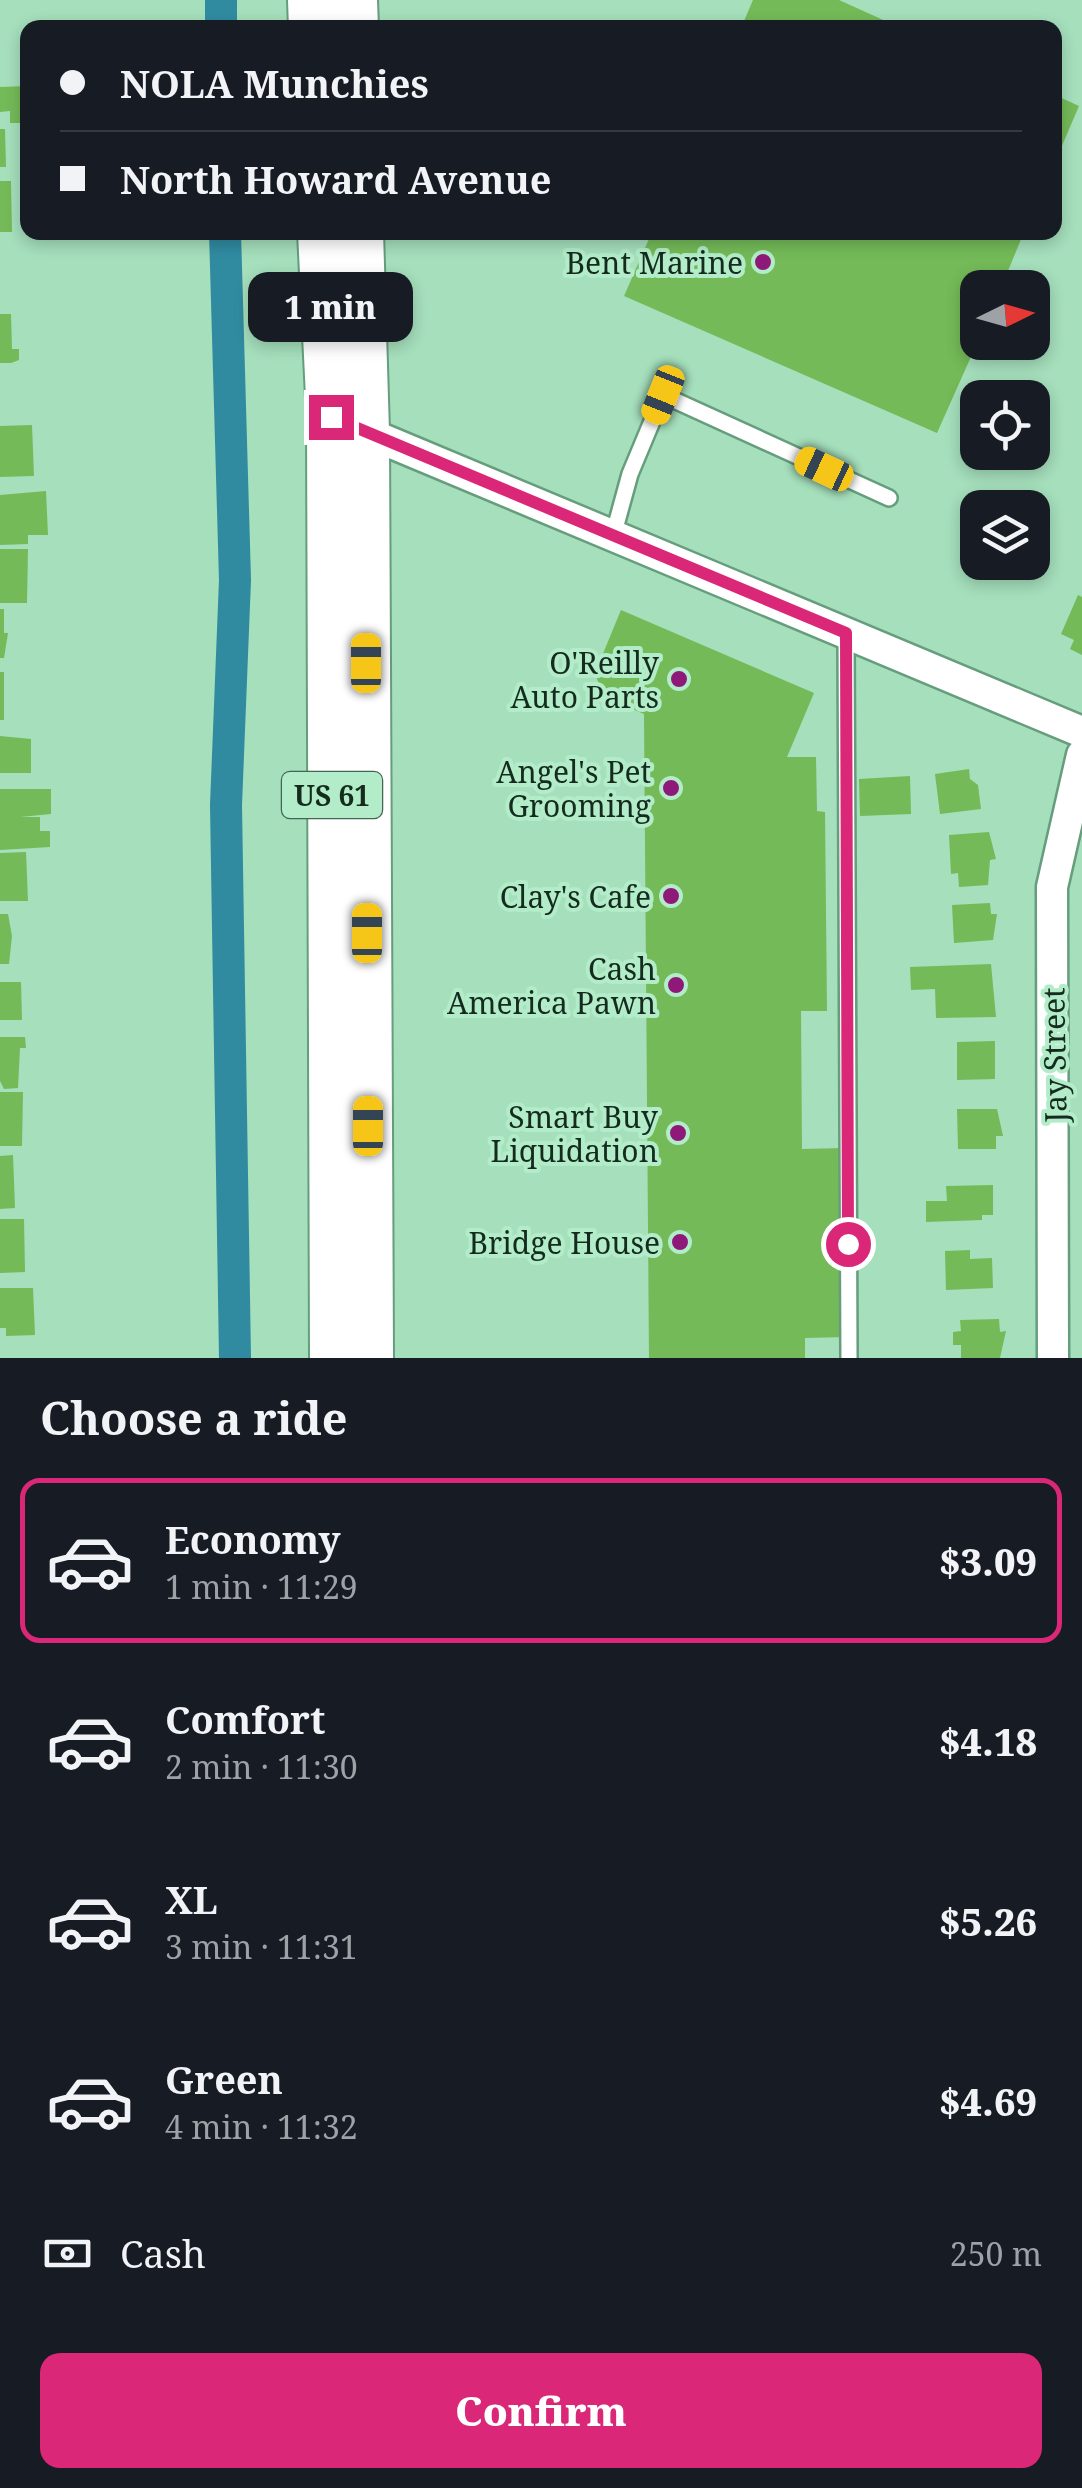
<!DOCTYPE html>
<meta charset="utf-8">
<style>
:root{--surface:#171b24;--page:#242831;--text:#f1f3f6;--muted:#9ea1a6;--line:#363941;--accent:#db2777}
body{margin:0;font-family:"Noto Serif",serif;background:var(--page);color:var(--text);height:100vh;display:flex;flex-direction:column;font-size:38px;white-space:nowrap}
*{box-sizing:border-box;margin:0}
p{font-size:32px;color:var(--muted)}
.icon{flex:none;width:55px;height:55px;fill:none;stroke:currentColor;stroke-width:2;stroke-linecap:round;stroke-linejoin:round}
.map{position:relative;height:1358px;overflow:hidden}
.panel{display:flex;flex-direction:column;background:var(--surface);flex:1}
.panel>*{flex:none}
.banner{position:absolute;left:20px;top:20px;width:1042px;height:220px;border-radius:20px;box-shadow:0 5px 15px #0003;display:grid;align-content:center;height:220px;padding:0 40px;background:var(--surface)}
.needle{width:65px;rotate:85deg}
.tools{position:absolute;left:960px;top:270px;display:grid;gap:20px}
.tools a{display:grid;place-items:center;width:90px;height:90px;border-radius:20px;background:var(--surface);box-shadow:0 5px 15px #0003;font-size:50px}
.end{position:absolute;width:45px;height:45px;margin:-22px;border:12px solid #db2777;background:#fff;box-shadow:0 0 0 5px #fff}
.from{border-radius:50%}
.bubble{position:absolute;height:70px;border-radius:20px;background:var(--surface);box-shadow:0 5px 15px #0003;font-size:32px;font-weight:800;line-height:70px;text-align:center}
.car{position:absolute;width:30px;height:60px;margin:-30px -15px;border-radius:12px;box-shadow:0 0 8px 2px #0007;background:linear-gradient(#f5c518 24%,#345 0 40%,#f5c518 0 76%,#345 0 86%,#f5c518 0)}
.banner b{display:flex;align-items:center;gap:35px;height:95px;font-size:38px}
.banner b+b{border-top:2px solid var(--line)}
.banner i{width:25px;height:25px;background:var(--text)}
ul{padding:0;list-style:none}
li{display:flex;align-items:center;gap:30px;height:165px;margin:0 20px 15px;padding:0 20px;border:5px solid transparent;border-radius:20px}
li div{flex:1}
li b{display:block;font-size:38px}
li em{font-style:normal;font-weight:800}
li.selected{border-color:var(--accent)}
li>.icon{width:90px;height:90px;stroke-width:1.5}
h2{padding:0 40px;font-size:45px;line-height:120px}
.pay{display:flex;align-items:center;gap:25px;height:110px;padding:0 40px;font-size:38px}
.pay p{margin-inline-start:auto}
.button{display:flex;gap:20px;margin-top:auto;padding:20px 40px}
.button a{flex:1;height:115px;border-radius:20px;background:var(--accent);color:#fff;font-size:40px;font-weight:800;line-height:115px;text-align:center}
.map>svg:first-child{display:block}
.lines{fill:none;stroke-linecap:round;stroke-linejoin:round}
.canal{stroke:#308ba1;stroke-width:32}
.building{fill:#74ba58}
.service-casing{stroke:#669d7d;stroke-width:20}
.minor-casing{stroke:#669d7d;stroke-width:35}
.trunk-casing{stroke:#669d7d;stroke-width:52}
.service{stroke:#fff;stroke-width:15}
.minor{stroke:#fff;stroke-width:30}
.trunk{stroke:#fff;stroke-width:48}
.route{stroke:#db2777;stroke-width:12}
.poi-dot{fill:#8f1978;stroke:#b2ecc9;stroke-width:4}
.labels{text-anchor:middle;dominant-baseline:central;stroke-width:8;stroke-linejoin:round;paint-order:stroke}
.shield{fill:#b2ecc9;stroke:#436551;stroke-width:2.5}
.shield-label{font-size:28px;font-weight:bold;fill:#142b1e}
.poi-label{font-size:30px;fill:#142b1e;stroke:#b2ecc9;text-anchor:end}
.street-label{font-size:30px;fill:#142b1e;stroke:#b2ecc9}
</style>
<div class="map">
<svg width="1082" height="1358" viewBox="0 0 1082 1358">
<rect width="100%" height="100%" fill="#a5dfbc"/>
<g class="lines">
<g class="canal">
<path d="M 221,0 L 221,28"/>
<path d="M 225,232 L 235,580 L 226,805 L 235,1358"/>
</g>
</g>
<g class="building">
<path d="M 753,0 L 839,0 L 901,28 L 741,28 Z"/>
<path d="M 28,86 L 27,123 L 10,123 L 10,111 L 0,112 L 0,87 Z"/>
<path d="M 1055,95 L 1079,106 L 1055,162 Z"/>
<path d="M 0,129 L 5,129 L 6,167 L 0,167 Z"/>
<path d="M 0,181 L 11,181 L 12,232 L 0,232 Z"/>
<path d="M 652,232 L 1024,232 L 1001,288 L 978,288 L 978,341 L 937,433 L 624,296 Z"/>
<path d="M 0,314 L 11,314 L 12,349 L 19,349 L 19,360 L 11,363 L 0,363 Z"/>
<path d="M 32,425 L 34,476 L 0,477 L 0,426 Z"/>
<path d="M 46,491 L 48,535 L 28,535 L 28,544 L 0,545 L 0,495 Z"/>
<path d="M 0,549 L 28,549 L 27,603 L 0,603 Z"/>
<path d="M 1078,595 L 1082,597 L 1082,655 L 1070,649 L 1074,640 L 1061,634 Z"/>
<path d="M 0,609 L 4,609 L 4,633 L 8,633 L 4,658 L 0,658 Z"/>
<path d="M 621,610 L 814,693 L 787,757 L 816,757 L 817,811 L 825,812 L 827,1011 L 801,1011 L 802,1149 L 844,1148 L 846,1337 L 805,1338 L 805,1358 L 649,1358 L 644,714 L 603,696 L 595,673 Z"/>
<rect x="0" y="672" width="4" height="48"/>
<path d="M 0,736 L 31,739 L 31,773 L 0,773 Z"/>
<path d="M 969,769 L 970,779 L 978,785 L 981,809 L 940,814 L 935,774 Z"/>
<path d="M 910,776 L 911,814 L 860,816 L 859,779 Z"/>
<path d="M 0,789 L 51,789 L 51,814 L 20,817 L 40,817 L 40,831 L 50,831 L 50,847 L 0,850 Z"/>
<path d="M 989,832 L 996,859 L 990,860 L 988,885 L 959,887 L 958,873 L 951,874 L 949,835 Z"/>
<path d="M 26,852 L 28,901 L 0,901 L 0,853 Z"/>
<path d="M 990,903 L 991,914 L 997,914 L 993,940 L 954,943 L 952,905 Z"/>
<path d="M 0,914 L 8,914 L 12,936 L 9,964 L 0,964 Z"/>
<path d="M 991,964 L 996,1017 L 936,1018 L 935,989 L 911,990 L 910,967 Z"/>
<path d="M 0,982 L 21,982 L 22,1020 L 0,1020 Z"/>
<path d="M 0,1037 L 25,1037 L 26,1048 L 20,1048 L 18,1088 L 4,1089 L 0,1081 Z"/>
<path d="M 995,1041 L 995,1079 L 957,1080 L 957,1042 Z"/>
<path d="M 0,1092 L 23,1092 L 22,1146 L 0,1146 Z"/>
<path d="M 957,1109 L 997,1109 L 1003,1136 L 996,1136 L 996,1149 L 958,1149 Z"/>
<path d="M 13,1155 L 15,1208 L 0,1209 L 0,1156 Z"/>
<path d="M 993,1185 L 993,1215 L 982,1215 L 982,1220 L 926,1222 L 926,1201 L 947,1201 L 946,1186 Z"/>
<path d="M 0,1219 L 24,1219 L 25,1272 L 0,1273 Z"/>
<path d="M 970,1250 L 970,1259 L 992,1258 L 993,1288 L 946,1290 L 945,1251 Z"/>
<path d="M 0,1288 L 33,1288 L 35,1335 L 6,1336 L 6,1328 L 0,1328 Z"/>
<path d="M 999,1319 L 1000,1332 L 1006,1331 L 1000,1358 L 961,1358 L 961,1345 L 953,1345 L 953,1332 L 961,1331 L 960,1320 Z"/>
</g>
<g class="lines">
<g class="service-casing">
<g id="service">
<path d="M 613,536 L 630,474 L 663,395 L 889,498"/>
<path d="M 846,633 L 849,1358"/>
</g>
</g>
<g class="minor-casing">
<g id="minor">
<path d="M 351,426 L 1082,732"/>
<path d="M 1053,1358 L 1052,887 L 1082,755"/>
</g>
</g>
<g class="trunk-casing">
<g id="trunk">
<path d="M 312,0 L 313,28"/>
<path d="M 353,0 L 354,28"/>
<path d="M 322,232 L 331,417 L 334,1358"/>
<path d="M 359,232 L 365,432 L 369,1358"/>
</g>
</g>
<use href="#service" class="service"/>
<use href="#minor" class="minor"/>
<use href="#trunk" class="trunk"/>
</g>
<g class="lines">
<path class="route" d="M 331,417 L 846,633 L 848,1244"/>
</g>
<g class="poi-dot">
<circle cx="763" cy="262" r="10"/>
<circle cx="679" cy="679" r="10"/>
<circle cx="671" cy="788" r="10"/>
<circle cx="671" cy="896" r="10"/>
<circle cx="676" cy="985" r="10"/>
<circle cx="678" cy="1133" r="10"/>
<circle cx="680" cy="1242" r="10"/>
</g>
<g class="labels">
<rect class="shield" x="282" y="772" width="100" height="46" rx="8"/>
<g class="shield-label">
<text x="332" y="795">US 61</text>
</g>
<g class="poi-label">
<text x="743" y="262">Bent Marine</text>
<text x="659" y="662">O'Reilly<tspan x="659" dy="34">Auto Parts</tspan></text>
<text x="651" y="771">Angel's Pet<tspan x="651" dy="34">Grooming</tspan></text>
<text x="651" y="896">Clay's Cafe</text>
<text x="656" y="968">Cash<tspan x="656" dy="34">America Pawn</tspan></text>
<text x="658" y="1116">Smart Buy<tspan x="658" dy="34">Liquidation</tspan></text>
<text x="660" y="1242">Bridge House</text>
</g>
<g class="street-label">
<text transform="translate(1054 1055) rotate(-91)">Jay Street</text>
</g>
</g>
</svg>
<div class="tools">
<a><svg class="needle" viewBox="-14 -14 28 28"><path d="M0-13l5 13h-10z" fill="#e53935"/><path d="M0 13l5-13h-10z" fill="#9ea1a6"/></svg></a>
<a><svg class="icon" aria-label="locate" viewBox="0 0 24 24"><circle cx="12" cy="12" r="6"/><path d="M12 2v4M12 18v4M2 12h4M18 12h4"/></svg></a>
<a><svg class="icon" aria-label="layers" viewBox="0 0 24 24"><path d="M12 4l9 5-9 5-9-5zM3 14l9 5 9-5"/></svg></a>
</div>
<i class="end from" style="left:848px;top:1244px"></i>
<i class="end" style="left:331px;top:417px"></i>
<div class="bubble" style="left:248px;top:272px;width:165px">1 min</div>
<i class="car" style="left:663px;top:395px;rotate:202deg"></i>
<i class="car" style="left:824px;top:469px;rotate:295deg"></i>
<i class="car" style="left:366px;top:663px;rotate:0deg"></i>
<i class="car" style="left:367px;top:933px;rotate:0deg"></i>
<i class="car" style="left:368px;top:1126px;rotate:0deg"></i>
<div class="banner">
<b><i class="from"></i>NOLA Munchies</b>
<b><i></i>North Howard Avenue</b>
</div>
</div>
<section class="panel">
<h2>Choose a ride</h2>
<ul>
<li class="selected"><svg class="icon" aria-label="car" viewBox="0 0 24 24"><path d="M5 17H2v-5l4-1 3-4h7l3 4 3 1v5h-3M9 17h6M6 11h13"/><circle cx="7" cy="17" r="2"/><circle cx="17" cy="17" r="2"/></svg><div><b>Economy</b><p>1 min · 11:29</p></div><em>$3.09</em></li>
<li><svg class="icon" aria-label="car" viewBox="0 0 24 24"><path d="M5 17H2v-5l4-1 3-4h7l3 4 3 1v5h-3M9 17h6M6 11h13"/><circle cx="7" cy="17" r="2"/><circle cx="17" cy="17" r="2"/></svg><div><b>Comfort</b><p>2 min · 11:30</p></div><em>$4.18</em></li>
<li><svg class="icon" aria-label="car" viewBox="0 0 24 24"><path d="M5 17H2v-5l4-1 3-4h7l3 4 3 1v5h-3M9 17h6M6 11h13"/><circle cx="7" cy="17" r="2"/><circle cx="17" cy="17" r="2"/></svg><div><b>XL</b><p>3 min · 11:31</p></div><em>$5.26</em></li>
<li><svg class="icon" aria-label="car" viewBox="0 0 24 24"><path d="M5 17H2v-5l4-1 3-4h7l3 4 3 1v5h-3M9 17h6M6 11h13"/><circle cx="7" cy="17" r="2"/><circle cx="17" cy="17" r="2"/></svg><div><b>Green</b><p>4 min · 11:32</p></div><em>$4.69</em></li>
</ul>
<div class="pay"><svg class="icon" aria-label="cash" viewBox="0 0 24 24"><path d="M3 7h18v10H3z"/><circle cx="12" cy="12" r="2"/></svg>Cash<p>250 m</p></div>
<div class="button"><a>Confirm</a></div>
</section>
